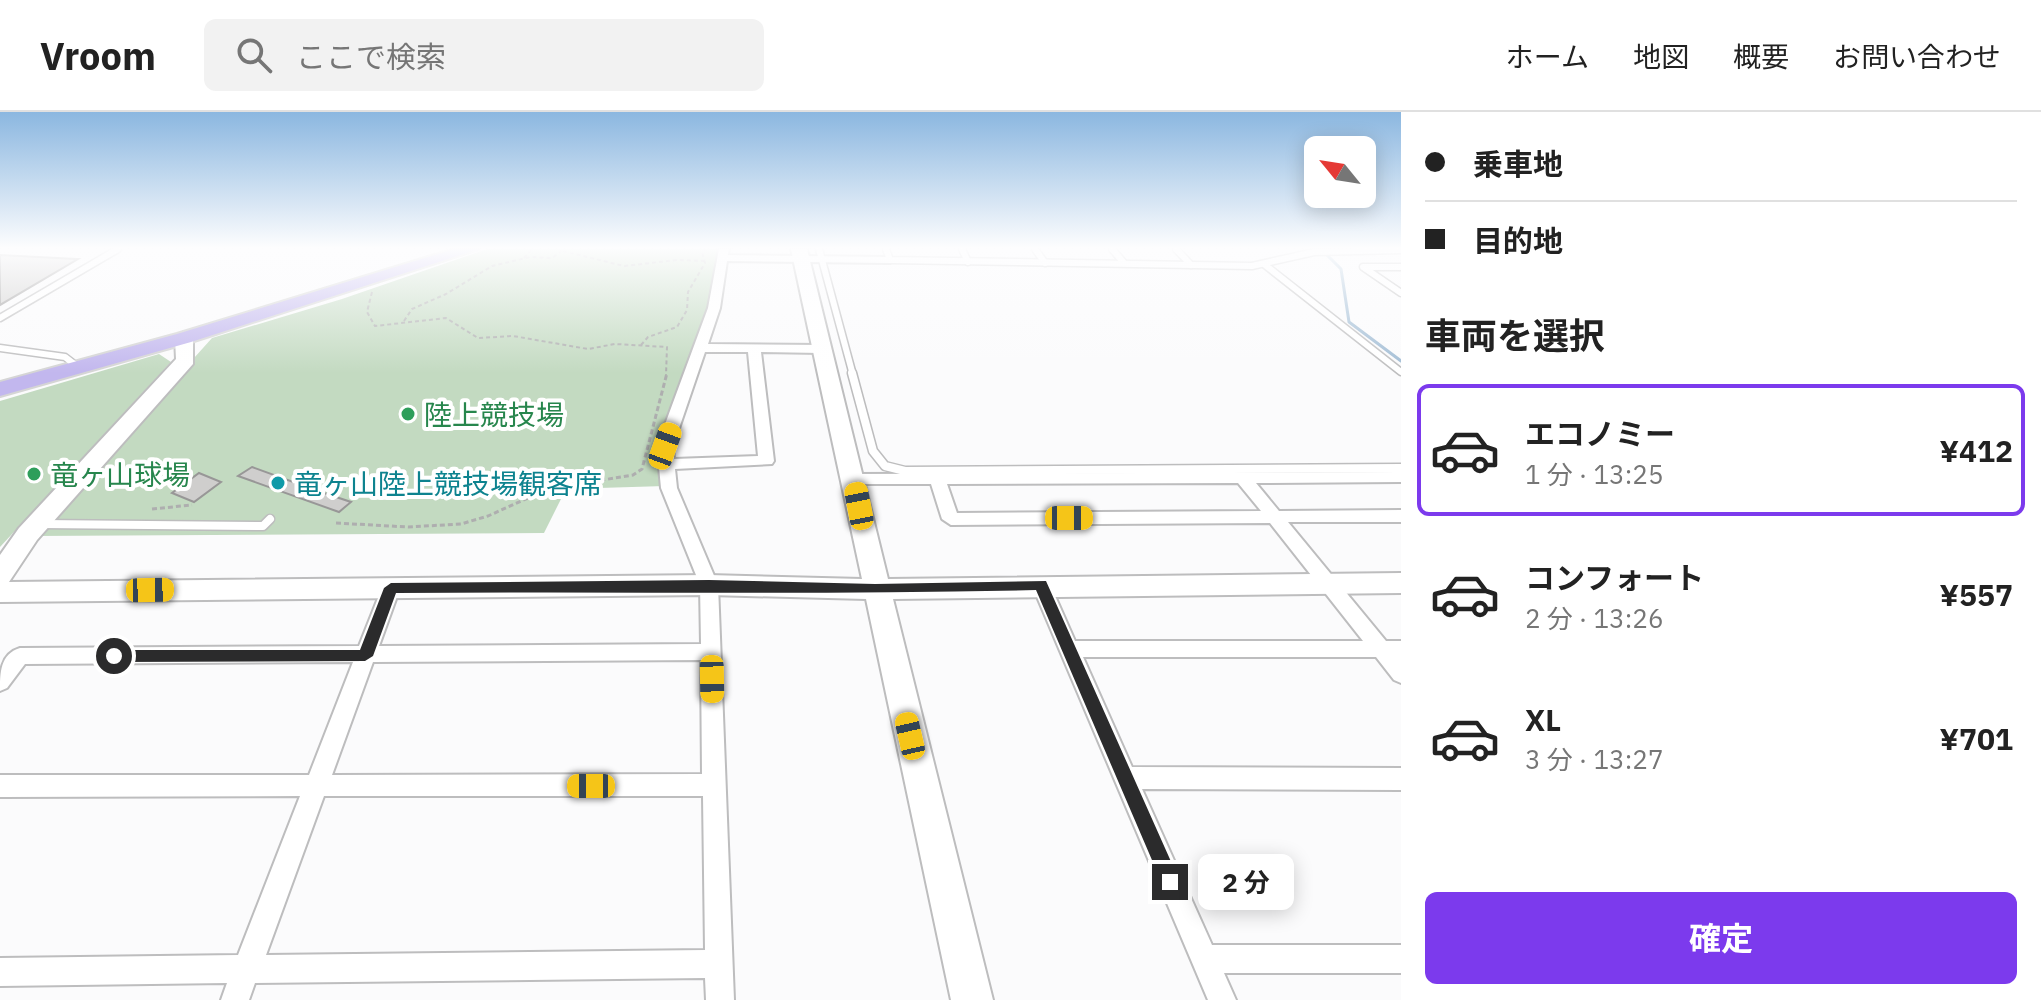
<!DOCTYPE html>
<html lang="ja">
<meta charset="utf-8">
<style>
:root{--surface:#fff;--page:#f2f2f2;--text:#222;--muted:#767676;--line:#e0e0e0;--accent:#7c3aed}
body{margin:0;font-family:"IBM Plex Sans","Noto Sans JP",sans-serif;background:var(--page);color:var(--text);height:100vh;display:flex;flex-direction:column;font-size:30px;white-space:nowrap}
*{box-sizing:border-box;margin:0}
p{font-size:26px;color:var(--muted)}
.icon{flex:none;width:44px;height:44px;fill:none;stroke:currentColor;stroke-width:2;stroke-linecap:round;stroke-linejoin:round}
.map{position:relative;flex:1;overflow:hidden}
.sheet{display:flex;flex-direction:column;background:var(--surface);width:640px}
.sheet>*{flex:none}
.top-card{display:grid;align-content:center;height:176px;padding:0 24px;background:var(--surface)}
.needle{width:52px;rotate:300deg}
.fabs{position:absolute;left:1304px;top:24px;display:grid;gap:16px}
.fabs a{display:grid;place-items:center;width:72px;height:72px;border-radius:12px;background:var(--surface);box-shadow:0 4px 20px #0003;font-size:40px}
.end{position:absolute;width:36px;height:36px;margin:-18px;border:10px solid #2b2b2c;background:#fff;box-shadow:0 0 0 4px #fff}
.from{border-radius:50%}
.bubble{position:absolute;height:56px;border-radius:12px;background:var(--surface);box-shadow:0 4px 20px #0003;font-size:26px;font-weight:700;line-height:56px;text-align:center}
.car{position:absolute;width:24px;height:48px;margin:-24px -12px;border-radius:10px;box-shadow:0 0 6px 2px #0007;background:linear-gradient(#f5c518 24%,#345 0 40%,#f5c518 0 76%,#345 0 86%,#f5c518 0)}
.top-card b{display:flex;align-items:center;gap:28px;height:76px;font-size:30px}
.top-card b+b{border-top:2px solid var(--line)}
.top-card i{width:20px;height:20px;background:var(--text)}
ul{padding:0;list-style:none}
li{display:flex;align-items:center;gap:24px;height:132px;margin:0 16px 12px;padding:0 8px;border:4px solid transparent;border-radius:12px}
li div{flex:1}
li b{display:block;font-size:30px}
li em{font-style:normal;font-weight:700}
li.on{border-color:var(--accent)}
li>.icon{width:72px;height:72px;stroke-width:1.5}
h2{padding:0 24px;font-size:36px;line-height:96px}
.action{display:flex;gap:16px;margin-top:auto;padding:16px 24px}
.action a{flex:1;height:92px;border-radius:12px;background:var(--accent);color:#fff;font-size:32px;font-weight:700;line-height:92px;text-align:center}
header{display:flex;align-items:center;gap:48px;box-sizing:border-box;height:112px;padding:0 40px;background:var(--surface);border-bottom:2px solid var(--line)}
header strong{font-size:38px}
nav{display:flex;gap:44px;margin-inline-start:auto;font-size:28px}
.search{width:560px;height:72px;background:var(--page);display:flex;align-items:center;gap:20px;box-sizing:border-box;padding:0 28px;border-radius:12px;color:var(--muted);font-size:30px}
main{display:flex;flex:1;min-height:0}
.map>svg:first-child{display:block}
.green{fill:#c3dac1}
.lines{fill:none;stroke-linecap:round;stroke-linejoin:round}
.stream{stroke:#a0bcd4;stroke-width:3}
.building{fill:#cfcecd;stroke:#989797;stroke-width:2}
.lane-far1-casing{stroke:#bdbdbe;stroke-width:9}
.lane-casing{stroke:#bdbdbe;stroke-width:11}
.street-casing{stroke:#bdbdbe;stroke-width:4}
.secondary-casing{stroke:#bdbdbe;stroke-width:4}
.primary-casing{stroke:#d5d5d5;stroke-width:4}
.path-far1{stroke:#aeaeaf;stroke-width:2;stroke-dasharray:4 3;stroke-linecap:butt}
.path{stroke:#aeaeaf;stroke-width:3;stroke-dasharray:5 3;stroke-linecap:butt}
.lane-far1{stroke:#fff;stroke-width:6}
.lane{stroke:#fff;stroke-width:8}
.street{fill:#fff;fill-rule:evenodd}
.secondary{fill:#fff;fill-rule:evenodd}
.primary{fill:#c2b7ee;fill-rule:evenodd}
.route{fill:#2b2b2c}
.leisure-dot{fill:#2e9e5b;stroke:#fff;stroke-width:3}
.culture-dot{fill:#0f9aa8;stroke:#fff;stroke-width:3}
.labels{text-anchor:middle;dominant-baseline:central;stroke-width:8;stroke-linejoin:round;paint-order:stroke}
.leisure-label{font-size:28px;fill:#27864d;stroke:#fff;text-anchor:start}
.culture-label{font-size:28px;fill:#0d838f;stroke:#fff;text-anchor:start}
</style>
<header>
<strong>Vroom</strong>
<div class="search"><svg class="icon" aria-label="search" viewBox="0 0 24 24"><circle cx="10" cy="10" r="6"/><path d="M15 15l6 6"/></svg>ここで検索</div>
<nav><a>ホーム</a><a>地図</a><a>概要</a><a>お問い合わせ</a></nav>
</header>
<main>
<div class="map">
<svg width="1401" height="888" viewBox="0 0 1401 888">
<rect width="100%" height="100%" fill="#fbfbfc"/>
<g class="green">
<path d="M 487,137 L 719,137 L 708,201 L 681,270 L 665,374 L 566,377 L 544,421 L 34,424 L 212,226 L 342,187 Z"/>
<path d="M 159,242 L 171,250 L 0,435 L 0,289 Z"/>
</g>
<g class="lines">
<path class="stream" d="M 1327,143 L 1341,157 L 1349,210 L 1401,249"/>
</g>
<g class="building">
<path d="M 0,143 L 77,147 L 78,147 L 0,193 Z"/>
<path d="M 252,355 L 318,379 L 351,390 L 339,400 L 238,364 Z"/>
<path d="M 199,361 L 221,370 L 194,390 L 172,381 Z"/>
</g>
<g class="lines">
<g class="lane-far1-casing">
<g id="lane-far1">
<path d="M 819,137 L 853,263"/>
<path d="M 886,137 L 890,148 L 1252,154 L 1314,140 L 1401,138"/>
<path d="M 962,137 L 968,150"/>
<path d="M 1035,137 L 1045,151"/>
<path d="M 1112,137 L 1124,151"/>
<path d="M 1176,137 L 1191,153"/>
<path d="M 1265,153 L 1401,260"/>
<path d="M 1401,155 L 1363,155 L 1401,181"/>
<path d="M 0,206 L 118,137"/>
<path d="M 0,236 L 65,245 L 78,255"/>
</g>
</g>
<g class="lane-casing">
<g id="lane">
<path d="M 852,261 L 873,339 L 885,354 L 905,359 L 1401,356"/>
<path d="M 40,412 L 263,414 L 270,407"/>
</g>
</g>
<g class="street-casing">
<g id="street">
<path d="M 719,137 L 729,137 L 728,143 L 890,145 L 895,148 L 890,151 L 727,149 L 720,196 L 708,232 L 821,233 L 828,237 L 821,241 L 761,240 L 774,349 L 772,352 L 675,357 L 677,376 L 718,473 L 734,888 L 706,888 L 705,866 L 255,871 L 249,888 L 221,888 L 227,871 L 0,874 L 0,846 L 238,843 L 300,684 L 0,685 L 0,663 L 309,663 L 353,550 L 25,552 L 7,576 L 0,579 C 0,561 0,542 20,536 L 359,534 L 382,476 L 384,471 L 398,471 L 400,476 L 379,534 L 701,532 L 700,473 L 661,376 L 657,334 L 708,196 ZM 705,240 L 748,240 L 758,344 L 674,347 L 673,334 ZM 701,548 L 702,662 L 332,663 L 373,550 ZM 324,684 L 703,684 L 705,838 L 266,843 Z"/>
<path d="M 1401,360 L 1401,370 L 1256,371 L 1279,399 L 1401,398 L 1401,410 L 1288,410 L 1386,529 L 1401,529 L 1401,571 L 1394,568 L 1376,545 L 1083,545 L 1132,655 L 1401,656 L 1401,678 L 1142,677 L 1212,833 L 1401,833 L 1401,861 L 1224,861 L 1236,888 L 1208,888 L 1032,473 L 1034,468 L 1048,468 L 1075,529 L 1363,529 L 1270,411 L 951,413 L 942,407 L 931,372 L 853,372 L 845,367 L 853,362 ZM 1238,371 L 1261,399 L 957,401 L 947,372 Z"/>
</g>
</g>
<g class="secondary-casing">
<path id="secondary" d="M 791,137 L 807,137 L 888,467 L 1401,461 L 1401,481 L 893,487 L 993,888 L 951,888 L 866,487 L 709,483 L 0,490 L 0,443 L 19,416 L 176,247 L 175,226 L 184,220 L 193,226 L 193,252 L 37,428 L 9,470 L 709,463 L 862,467 Z"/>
</g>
<g class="primary-casing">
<path id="primary" d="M 454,137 L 479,137 L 191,230 L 0,284 L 0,270 L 177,222 Z"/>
</g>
<g class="path-far1">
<path d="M 563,139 L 624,154 L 677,148 L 707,149"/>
<path d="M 524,146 L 532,137"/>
<path d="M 372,180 L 367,200 L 375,214 L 446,206 L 478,226 L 513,224 L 588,237 L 615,232 L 667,235 L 666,263"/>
<path d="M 404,209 L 412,197 L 446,182 L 492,154 L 530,145 L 552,146 L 564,137"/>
<path d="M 641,233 L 648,225 L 677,215 L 687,198 L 688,180 L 705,151 L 702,140 L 706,137"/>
</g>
<g class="path">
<path d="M 152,397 L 192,393"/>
<path d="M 336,411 L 408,415 L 461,412 L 488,404 L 548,377 L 633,363 L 642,357 L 667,261"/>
</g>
<use href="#lane-far1" class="lane-far1"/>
<use href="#lane" class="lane"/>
<use href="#street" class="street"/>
<use href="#secondary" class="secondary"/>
<use href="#primary" class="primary"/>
</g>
<linearGradient id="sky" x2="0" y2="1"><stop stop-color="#8bb7e0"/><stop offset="0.52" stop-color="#fdfdfe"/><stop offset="1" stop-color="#fdfdfe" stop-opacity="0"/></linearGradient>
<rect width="1401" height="261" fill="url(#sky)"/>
<path class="route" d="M 709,468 L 875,472 L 1046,469 L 1177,763 L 1177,776 L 1164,776 L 1036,478 C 823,483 610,479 396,481 L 373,544 L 365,549 L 114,550 L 107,544 L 114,538 L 360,538 L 384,476 L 391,471 Z"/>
<g class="leisure-dot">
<circle cx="408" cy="302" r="8"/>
<circle cx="34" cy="362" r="8"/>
</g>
<circle class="culture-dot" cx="278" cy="371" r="8"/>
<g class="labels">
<g class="leisure-label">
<text x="424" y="302">陸上競技場</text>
<text x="50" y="362">竜ヶ山球場</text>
</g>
<g class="culture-label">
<text x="294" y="371">竜ヶ山陸上競技場観客席</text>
</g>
</g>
</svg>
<div class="fabs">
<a><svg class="needle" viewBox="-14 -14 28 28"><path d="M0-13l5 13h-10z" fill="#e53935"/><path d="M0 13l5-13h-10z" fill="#767676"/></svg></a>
</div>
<i class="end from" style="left:114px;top:544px"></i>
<i class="end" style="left:1170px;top:770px"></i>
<div class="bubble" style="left:1198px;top:742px;width:96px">2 分</div>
<i class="car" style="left:665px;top:334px;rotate:20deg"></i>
<i class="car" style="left:859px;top:394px;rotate:349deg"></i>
<i class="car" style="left:1069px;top:406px;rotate:90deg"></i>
<i class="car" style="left:150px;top:478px;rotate:89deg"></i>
<i class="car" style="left:712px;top:567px;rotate:179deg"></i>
<i class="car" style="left:910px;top:624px;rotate:347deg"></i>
<i class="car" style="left:591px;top:674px;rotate:270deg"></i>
</div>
<section class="sheet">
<div class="top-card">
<b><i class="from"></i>乗車地</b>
<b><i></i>目的地</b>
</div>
<h2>車両を選択</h2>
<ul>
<li class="on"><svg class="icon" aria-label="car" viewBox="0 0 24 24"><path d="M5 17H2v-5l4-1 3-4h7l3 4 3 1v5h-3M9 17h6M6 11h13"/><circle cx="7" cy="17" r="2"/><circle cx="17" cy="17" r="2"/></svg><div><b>エコノミー</b><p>1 分 · 13:25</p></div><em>¥412</em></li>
<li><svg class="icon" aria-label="car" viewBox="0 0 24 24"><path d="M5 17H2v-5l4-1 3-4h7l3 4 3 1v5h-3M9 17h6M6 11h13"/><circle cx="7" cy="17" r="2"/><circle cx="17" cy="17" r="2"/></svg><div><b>コンフォート</b><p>2 分 · 13:26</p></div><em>¥557</em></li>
<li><svg class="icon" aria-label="car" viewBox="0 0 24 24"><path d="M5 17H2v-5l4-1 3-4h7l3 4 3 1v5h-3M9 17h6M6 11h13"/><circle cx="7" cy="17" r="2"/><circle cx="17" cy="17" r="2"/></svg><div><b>XL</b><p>3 分 · 13:27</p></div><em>¥701</em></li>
</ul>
<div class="action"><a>確定</a></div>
</section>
</main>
